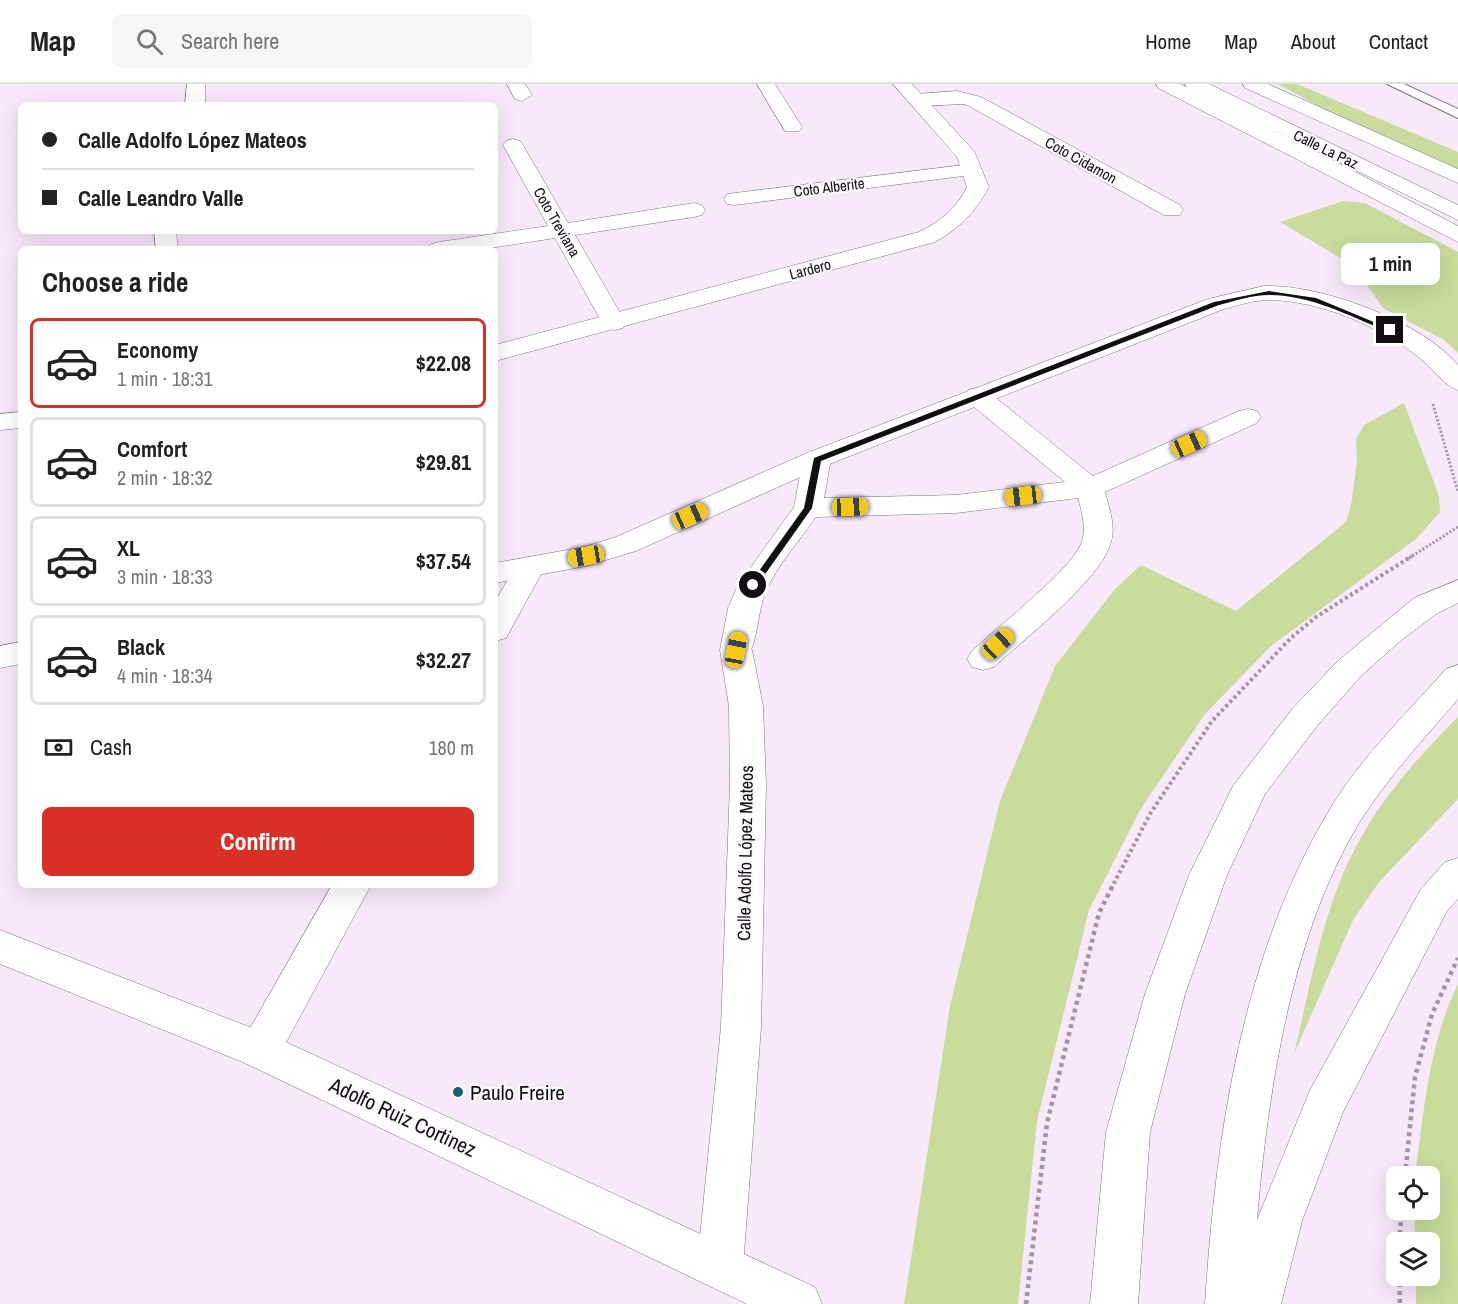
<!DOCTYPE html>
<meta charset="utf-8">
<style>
:root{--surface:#fff;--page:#f6f6f6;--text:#222;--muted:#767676;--line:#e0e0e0;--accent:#d93025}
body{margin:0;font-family:"Archivo Narrow",sans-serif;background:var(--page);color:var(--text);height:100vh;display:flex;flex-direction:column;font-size:22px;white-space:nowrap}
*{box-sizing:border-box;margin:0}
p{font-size:20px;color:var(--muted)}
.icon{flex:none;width:33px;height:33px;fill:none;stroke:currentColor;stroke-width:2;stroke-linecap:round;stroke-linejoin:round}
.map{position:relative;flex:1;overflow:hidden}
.sheet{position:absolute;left:18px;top:162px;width:480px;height:642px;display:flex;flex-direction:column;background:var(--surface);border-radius:9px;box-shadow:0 6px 24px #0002}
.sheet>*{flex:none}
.top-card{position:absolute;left:18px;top:18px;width:480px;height:132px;border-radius:9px;box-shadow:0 6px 24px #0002;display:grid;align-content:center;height:132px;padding:0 24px;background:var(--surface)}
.fabs{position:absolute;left:1386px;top:1082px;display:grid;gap:12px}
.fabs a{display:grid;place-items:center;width:54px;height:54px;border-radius:9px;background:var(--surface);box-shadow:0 6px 24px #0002;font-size:30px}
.end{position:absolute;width:27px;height:27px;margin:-14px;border:8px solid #130e14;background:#fff;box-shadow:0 0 0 3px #fff}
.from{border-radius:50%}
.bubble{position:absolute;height:42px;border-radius:9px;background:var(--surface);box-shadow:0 6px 24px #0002;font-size:20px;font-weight:800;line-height:42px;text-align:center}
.car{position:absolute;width:18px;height:36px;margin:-18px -9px;border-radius:8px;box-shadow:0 0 4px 2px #0007;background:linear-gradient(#f5c518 24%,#345 0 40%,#f5c518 0 76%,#345 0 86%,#f5c518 0)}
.top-card b{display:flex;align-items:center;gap:21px;height:57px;font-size:22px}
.top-card b+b{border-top:2px solid var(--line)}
.top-card i{width:15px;height:15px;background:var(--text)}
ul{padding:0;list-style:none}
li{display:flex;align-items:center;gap:18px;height:90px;margin:0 12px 9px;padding:0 12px;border:3px solid var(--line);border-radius:9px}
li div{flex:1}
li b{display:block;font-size:22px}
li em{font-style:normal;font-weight:800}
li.current{border-color:var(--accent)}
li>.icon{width:54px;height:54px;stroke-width:1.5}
h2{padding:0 24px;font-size:27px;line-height:72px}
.pay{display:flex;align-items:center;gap:15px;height:66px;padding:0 24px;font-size:22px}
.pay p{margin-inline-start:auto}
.cta{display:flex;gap:12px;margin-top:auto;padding:12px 24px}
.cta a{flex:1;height:69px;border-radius:9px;background:var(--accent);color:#fff;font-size:24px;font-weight:800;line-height:69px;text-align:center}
header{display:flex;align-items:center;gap:36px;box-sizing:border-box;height:84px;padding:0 30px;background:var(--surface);border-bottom:2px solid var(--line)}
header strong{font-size:28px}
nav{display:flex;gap:33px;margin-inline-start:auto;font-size:21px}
.search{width:420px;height:54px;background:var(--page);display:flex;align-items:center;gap:15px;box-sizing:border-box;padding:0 21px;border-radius:9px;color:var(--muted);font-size:22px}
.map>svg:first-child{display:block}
.green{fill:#c9dc9b}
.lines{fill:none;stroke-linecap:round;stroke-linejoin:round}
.service-casing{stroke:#7f7282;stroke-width:2}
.pedestrian-casing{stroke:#7f7282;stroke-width:1}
.minor-casing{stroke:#7f7282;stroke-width:1}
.tertiary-casing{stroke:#7f7282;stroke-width:1}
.secondary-casing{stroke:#7f7282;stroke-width:1}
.trunk-casing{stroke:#7f7282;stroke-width:1}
.path-far2{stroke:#a095a2;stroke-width:3;stroke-dasharray:2 2;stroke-linecap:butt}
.path-far1{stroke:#a095a2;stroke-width:4;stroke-dasharray:3 3;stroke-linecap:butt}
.path{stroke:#a095a2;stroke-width:4.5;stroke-dasharray:4 4;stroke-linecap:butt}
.service{fill:#fff;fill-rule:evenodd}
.pedestrian{fill:#fff;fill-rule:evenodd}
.minor{fill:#fff;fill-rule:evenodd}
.tertiary{fill:#fff;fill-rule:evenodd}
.secondary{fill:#fff;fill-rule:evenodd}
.trunk{fill:#fff;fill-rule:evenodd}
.route{fill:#130e14}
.poi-dot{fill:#165f6e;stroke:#fdfafe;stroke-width:2}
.labels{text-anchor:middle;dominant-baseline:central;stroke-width:4.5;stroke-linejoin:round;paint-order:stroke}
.far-street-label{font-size:15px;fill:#130e14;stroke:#fdfafe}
.street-label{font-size:18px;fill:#130e14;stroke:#fdfafe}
.near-poi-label{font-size:21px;fill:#130e14;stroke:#fdfafe;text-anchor:start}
.near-street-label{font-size:21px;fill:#130e14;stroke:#fdfafe}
</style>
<header>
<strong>Map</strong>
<div class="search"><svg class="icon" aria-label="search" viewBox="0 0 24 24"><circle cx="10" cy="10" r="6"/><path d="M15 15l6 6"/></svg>Search here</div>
<nav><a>Home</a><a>Map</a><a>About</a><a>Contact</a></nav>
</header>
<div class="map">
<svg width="1458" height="1220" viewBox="0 0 1458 1220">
<rect width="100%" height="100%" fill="#f7e8fa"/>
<g class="green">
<path d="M 1278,0 L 1297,0 L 1458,68 L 1458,89 L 1346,37 Z"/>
<path d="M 1344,117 L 1365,119 L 1458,168 L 1458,269 L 1444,256 L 1383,224 L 1354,182 L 1280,138 Z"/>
<path d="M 1404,319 L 1439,412 L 1440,428 L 1416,455 L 1271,562 L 1205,630 L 1140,726 L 1089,826 L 1037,1037 L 1018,1220 L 904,1220 L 950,922 L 1000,717 L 1055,582 L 1115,505 L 1141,481 L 1236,527 L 1346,438 L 1352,416 L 1357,376 L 1356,355 L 1364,341 Z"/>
<path d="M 1458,633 L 1458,715 L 1379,798 L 1353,836 L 1294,970 C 1311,899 1323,823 1358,759 C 1383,712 1421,670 1458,633 Z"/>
<path d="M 1458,900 L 1458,1220 L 1416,1220 L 1416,1191 L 1430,1191 L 1430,1158 L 1415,1158 L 1415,1125 L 1430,1125 L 1430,1092 L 1415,1092 C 1424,1026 1429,960 1458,900 Z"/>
</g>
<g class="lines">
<g class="service-casing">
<path id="service" d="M 1387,0 L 1404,0 L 1458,25 L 1458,34 Z"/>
</g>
<g class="pedestrian-casing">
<path id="pedestrian" d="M 736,555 L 747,558 L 752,566 L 763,622 L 766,700 L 761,943 L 743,1183 L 736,1199 L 720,1206 L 704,1199 L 697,1183 L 721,943 L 730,700 L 729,622 L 720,566 L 725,558 Z"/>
</g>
<g class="minor-casing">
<g id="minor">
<path d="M 187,0 L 205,0 L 205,21 L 185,21 Z"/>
<path d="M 507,0 L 525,0 L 532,11 L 522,17 L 515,15 Z"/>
<path d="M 757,0 L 775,0 L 802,43 L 799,47 L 785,47 Z"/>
<path d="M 957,7 L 981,13 L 1180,121 L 1183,126 L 1180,131 L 1164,131 L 967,21 C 952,18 915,27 907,16 L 917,10 Z"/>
<path d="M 513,55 L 520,57 L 523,61 L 568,139 L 694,119 L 702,121 L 705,126 L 702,131 L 694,133 L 575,151 L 626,239 L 623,244 L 614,246 L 605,244 L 555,154 L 483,165 L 428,165 L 431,160 L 439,158 L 548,142 L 503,61 L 506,57 Z"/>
<path d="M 972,80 L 979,82 L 982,86 L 979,90 L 735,121 L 727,120 L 724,115 L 727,110 L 735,109 Z"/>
<path d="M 154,147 L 176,147 L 178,165 L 156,165 Z"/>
<path d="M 977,304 L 986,306 L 1093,392 L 1239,327 L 1248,325 L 1257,327 L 1261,333 L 1257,339 L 1105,408 C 1109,424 1116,442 1111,458 C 1102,495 1024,555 994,583 L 983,586 L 972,583 L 967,575 L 972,567 C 996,544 1070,487 1081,460 C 1087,446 1082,428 1078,414 L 956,429 L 816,433 C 801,455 776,483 766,507 C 757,528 759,554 747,574 L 736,577 L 725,574 L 720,566 L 728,524 L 738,501 L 794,423 L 803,375 L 807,369 L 817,367 L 827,369 L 831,375 L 824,414 L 956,411 L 1065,398 L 968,318 L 964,312 L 968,306 Z"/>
<path d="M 530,473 L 541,476 L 545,483 L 506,554 L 495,557 L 495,518 L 519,476 Z"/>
<path d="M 332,801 L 371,801 L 275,979 L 260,985 L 245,979 L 239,966 L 245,953 Z"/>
</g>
</g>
<g class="tertiary-casing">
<g id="tertiary">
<path d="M 893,0 L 912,0 L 974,67 L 989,103 C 975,128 960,144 935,158 L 495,277 L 495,261 L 919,148 C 941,137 956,125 967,103 L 957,73 Z"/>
<path d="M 1264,202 C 1321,200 1421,237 1458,281 L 1458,306 C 1444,302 1430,281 1416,271 C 1376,241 1320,217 1270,216 C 1254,216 1239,221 1224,225 L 827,381 L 636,467 L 586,482 L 495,499 L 495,479 L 584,463 L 616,453 L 807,369 L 1208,215 Z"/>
<path d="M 21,328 L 21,344 L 0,346 L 0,330 Z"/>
<path d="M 21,558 L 21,580 L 0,584 L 0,562 Z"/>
<path d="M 0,846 L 275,953 L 815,1203 L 822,1220 L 747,1220 L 245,979 L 0,880 Z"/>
</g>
</g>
<g class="secondary-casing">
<path id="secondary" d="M 1185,0 L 1209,0 L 1458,121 L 1458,136 L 1187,4 Z"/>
</g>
<g class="trunk-casing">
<g id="trunk">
<path d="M 1156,0 L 1180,0 L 1298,58 L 1458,142 L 1458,158 L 1158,4 Z"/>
<path d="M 1243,0 L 1268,0 L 1458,85 L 1458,99 L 1245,4 Z"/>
<path d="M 1458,496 L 1458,519 L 1436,530 L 1399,558 L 1361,592 L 1317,642 L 1265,710 L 1227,791 L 1185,910 L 1150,1048 L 1138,1220 L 1090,1220 L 1106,1048 L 1145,910 L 1189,791 L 1233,702 L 1293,624 L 1339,576 L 1414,514 Z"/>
<path d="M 1458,581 L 1458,615 C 1424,655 1387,694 1359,739 C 1291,852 1268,1006 1257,1136 L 1310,1006 L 1421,805 L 1445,778 L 1458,774 L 1458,815 L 1447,827 L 1343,1028 L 1302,1137 L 1281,1220 L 1205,1220 C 1216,1050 1242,868 1333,720 C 1364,670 1408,628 1446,585 Z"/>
</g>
</g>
<g class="path-far2">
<path d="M 1433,320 L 1458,408"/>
<path d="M 1409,474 L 1458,443"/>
</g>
<path class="path-far1" d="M 1111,805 L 1150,730 L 1212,637 L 1291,554 L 1316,533 L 1412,472"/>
<g class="path">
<path d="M 1405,1092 L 1415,993 L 1432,930 L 1458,874"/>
<path d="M 1399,1158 L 1402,1125"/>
<path d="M 1399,1191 L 1400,1220"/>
<path d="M 1026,1220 L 1047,1039 L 1099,829 L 1112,803"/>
</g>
<use href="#service" class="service"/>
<use href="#pedestrian" class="pedestrian"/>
<use href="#minor" class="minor"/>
<use href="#tertiary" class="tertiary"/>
<use href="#secondary" class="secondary"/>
<use href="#trunk" class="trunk"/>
</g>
<path class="route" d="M 1269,207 L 1316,214 L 1393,246 L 1387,247 C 1349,232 1311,211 1269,211 C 1252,211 1235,217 1219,221 L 821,377 L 812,424 L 756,503 L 749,501 L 804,424 L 814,374 L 1214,218 Z"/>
<circle class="poi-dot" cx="458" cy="1008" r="6"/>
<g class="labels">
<g class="far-street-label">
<text transform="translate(1326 65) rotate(26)">Calle La Paz</text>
<text transform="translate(1081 76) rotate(29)">Coto Cidamon</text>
<text transform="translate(829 103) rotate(-7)">Coto Alberite</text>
<text transform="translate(557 138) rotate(60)">Coto Treviana</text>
<text transform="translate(810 185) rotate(-15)">Lardero</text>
</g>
<g class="street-label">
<text transform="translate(745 769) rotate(-89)">Calle Adolfo López Mateos</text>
</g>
<g class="near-poi-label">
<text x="470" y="1008">Paulo Freire</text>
</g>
<g class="near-street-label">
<text transform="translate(403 1033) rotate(25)">Adolfo Ruiz Cortinez</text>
</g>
</g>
</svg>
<div class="fabs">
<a><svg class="icon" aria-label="locate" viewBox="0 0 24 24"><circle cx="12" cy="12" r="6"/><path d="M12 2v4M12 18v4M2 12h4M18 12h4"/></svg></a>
<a><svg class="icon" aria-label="layers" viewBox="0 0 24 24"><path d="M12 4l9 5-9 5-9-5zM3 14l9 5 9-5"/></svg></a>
</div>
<i class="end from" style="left:753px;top:501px"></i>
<i class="end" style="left:1390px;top:246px"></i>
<div class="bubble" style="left:1341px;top:159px;width:99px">1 min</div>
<i class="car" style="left:1189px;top:360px;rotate:66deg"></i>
<i class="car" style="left:1023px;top:412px;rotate:263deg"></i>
<i class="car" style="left:850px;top:423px;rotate:88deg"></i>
<i class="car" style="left:690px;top:432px;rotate:66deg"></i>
<i class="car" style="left:586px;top:472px;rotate:260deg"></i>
<i class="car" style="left:998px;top:560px;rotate:47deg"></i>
<i class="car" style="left:736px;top:566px;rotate:11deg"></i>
<div class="top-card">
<b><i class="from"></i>Calle Adolfo López Mateos</b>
<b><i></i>Calle Leandro Valle</b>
</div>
<section class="sheet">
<h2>Choose a ride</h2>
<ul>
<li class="current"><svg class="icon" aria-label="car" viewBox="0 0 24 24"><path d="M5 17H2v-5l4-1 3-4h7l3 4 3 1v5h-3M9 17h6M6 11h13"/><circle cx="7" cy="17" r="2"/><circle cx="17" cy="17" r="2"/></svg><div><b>Economy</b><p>1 min · 18:31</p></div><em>$22.08</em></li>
<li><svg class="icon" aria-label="car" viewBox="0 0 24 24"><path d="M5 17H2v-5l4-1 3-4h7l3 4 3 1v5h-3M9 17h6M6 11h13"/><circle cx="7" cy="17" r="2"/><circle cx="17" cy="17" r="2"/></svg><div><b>Comfort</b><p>2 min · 18:32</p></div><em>$29.81</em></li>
<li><svg class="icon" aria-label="car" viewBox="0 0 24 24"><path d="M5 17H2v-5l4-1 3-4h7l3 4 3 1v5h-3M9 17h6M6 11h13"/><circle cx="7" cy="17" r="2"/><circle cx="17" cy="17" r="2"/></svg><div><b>XL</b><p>3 min · 18:33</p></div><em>$37.54</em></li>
<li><svg class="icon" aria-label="car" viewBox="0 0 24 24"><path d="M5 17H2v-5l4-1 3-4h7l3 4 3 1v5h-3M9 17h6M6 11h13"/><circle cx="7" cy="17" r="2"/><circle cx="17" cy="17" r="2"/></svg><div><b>Black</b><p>4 min · 18:34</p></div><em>$32.27</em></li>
</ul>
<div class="pay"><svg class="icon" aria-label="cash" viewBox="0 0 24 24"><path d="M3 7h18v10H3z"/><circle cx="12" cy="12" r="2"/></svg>Cash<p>180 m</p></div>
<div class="cta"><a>Confirm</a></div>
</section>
</div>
